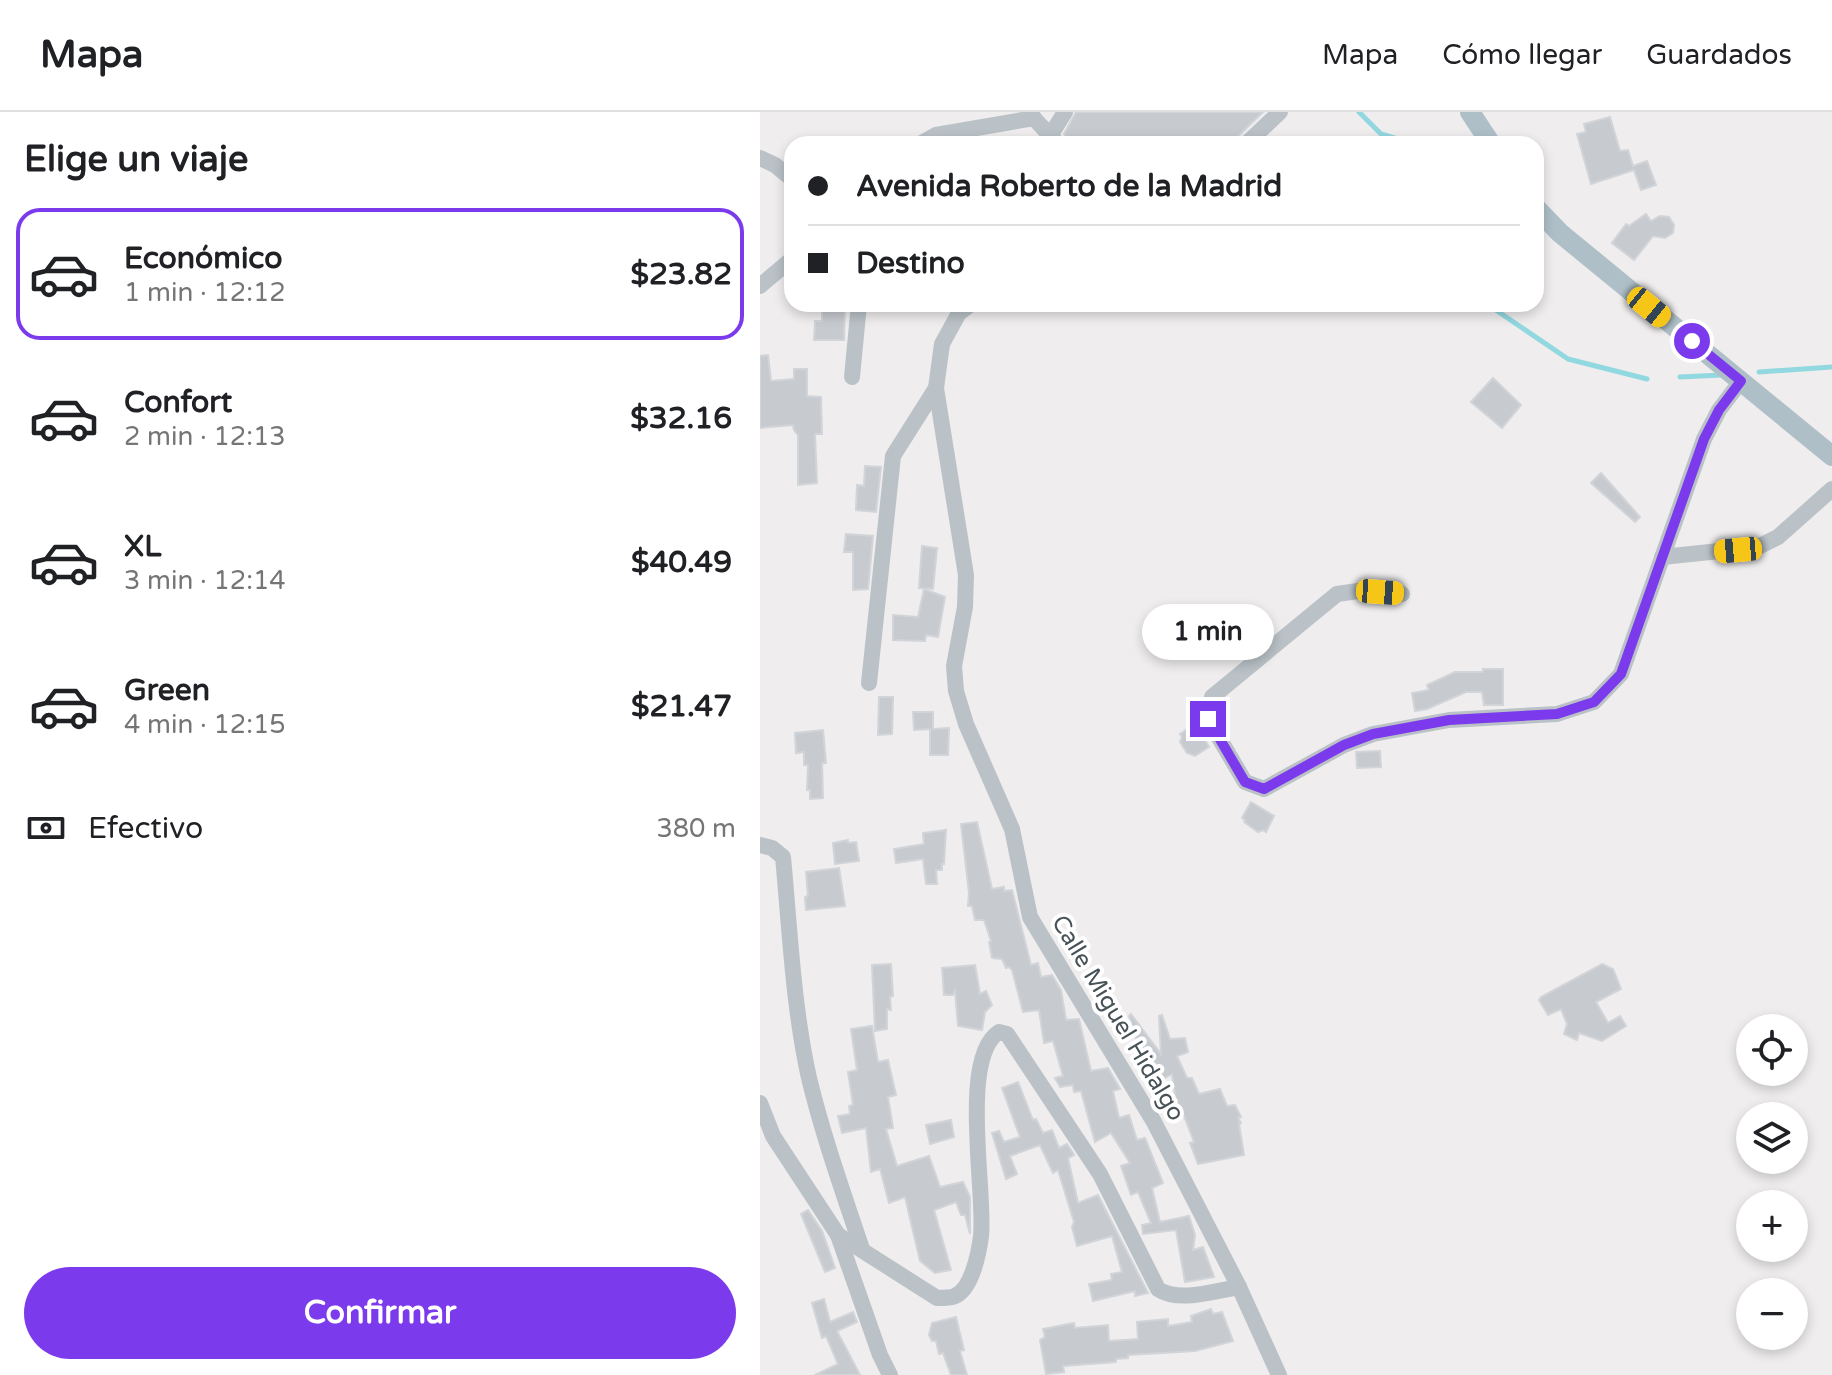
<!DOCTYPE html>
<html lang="es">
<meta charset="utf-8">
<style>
:root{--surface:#fff;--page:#f2f2f2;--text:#202124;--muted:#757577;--line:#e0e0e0;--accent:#7c3aed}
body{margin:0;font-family:"Varela Round",sans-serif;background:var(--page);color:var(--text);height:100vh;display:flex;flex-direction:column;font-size:30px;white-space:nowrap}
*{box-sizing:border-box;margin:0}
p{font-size:26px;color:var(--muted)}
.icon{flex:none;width:44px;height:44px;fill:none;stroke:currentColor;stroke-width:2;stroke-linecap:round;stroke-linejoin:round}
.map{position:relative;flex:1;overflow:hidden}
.sheet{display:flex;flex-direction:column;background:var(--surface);width:760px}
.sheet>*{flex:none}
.guide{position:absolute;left:24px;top:24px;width:760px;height:176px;border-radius:24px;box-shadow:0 4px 12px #0003;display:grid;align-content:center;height:176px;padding:0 24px;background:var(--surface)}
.controls{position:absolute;left:976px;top:902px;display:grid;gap:16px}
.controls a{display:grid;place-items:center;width:72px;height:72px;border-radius:50%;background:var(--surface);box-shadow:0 4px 12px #0003;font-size:40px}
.end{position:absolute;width:36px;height:36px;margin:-18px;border:10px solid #7c3aed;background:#fff;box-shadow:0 0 0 4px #fff}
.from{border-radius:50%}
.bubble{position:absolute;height:56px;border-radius:28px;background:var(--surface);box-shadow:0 4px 12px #0003;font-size:26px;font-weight:700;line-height:56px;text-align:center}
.car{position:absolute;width:24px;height:48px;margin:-24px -12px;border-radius:10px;box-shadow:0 0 6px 2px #0007;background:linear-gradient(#f5c518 24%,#345 0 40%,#f5c518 0 76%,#345 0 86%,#f5c518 0)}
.guide b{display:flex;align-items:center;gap:28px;height:76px;font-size:30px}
.guide b+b{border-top:2px solid var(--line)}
.guide i{width:20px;height:20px;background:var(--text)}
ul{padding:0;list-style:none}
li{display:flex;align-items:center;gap:24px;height:132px;margin:0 16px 12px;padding:0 8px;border:4px solid transparent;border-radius:24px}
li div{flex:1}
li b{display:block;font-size:30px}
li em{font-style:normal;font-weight:700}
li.current{border-color:var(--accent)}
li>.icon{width:72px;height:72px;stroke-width:1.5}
h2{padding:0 24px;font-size:36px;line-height:96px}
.pay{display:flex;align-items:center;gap:20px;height:88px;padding:0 24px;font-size:30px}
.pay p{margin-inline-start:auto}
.primary-button{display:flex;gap:16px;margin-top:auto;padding:16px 24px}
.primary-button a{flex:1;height:92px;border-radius:48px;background:var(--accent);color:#fff;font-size:32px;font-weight:700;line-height:92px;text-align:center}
header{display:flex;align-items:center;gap:48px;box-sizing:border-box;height:112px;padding:0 40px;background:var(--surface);border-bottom:2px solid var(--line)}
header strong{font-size:38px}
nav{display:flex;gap:44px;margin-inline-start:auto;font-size:28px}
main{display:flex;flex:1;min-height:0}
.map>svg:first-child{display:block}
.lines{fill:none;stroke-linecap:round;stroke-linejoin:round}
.stream{stroke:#92d8e0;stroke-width:5}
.building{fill:#c7cacf;stroke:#d1d4d8;stroke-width:2}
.minor{stroke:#bac2c7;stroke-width:16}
.major{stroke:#afbfc8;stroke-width:20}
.route{stroke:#7c3aed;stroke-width:10}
.labels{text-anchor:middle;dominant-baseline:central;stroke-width:8;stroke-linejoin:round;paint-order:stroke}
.street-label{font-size:24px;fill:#475257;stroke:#fff}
</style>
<header>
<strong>Mapa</strong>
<nav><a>Mapa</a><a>Cómo llegar</a><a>Guardados</a></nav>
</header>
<main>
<section class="sheet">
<h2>Elige un viaje</h2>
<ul>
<li class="current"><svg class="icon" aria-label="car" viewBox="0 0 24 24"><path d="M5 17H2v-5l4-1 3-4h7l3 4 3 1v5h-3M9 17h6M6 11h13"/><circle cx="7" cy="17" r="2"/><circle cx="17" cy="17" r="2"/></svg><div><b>Económico</b><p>1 min · 12:12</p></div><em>$23.82</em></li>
<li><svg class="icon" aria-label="car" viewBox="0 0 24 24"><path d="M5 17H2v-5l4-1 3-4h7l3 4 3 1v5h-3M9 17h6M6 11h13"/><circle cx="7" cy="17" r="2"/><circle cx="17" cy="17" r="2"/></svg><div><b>Confort</b><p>2 min · 12:13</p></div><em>$32.16</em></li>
<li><svg class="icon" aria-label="car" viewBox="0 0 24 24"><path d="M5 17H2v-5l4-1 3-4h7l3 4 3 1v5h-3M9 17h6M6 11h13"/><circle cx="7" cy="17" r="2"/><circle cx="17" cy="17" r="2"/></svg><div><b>XL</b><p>3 min · 12:14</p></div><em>$40.49</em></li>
<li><svg class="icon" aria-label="car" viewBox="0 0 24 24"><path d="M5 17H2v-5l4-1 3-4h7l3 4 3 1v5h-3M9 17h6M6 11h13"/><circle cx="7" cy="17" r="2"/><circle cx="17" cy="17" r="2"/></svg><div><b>Green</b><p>4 min · 12:15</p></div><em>$21.47</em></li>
</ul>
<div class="pay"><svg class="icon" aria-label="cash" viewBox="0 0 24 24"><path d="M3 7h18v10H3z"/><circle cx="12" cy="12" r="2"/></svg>Efectivo<p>380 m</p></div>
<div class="primary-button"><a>Confirmar</a></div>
</section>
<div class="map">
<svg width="1072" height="1263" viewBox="0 0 1072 1263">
<rect width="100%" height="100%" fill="#efeded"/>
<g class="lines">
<g class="stream">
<path d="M 599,0 L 621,22 L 654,32"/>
<path d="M 727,192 L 808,247 L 887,267"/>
<path d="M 999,260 L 1072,255"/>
<path d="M 920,265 L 962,263"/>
</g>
</g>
<g class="building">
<path d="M 316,0 L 503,0 L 470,32 L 310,32 L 304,22 Z"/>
<path d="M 850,5 L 860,39 L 868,38 L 873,54 L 887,49 L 896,73 L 881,78 L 874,58 L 831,72 L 817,22 L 826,20 L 824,12 Z"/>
<path d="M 886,102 L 891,109 L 900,104 L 909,105 L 914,113 L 913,121 L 905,126 L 893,124 L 874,148 L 852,131 L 866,112 L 869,114 Z"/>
<path d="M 62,192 L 85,192 L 84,228 L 54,228 L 55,209 L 62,209 Z"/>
<path d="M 8,243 L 11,269 L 34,267 L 34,257 L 47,257 L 47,284 L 61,285 L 62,322 L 55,322 L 57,371 L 38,373 L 38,323 L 34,318 L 33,313 L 0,316 L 0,244 Z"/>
<path d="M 733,266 L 761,293 L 742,316 L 711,290 Z"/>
<path d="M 105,354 L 121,355 L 116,400 L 96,398 L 97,373 L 104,374 Z"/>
<path d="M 841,361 L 880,405 L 875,410 L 831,371 Z"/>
<path d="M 86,422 L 113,424 L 108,477 L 93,478 L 93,440 L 84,440 Z"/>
<path d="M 162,434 L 177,436 L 173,477 L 159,476 Z"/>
<path d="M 164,477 L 185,485 L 178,525 L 166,523 L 165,529 L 133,528 L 133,503 L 158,505 Z"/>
<path d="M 723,557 L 743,557 L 743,593 L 724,593 L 722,580 L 706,580 L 667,597 L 655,599 L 652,581 L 669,578 L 667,573 L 695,560 L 723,560 Z"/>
<path d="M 119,585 L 133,585 L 132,622 L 118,623 Z"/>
<path d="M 153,600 L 173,600 L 173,617 L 189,616 L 188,643 L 170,643 L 170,617 L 154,618 Z"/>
<path d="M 435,612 L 449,635 L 435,644 L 427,641 L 420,630 L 422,625 L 420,622 Z"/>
<path d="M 63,618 L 66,651 L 62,651 L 63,686 L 50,687 L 50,678 L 47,678 L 48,653 L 44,653 L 44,640 L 36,641 L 35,621 Z"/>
<path d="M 620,639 L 621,655 L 597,656 L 596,640 Z"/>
<path d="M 491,690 L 514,704 L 506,720 L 503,718 L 498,720 L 484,710 L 485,708 L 482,706 Z"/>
<path d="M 217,710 L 232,777 L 244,775 L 244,779 L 252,778 L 271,853 L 278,851 L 281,865 L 292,863 L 301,878 L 306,908 L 319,907 L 331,959 L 348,956 L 360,977 L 353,979 L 359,1006 L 369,1003 L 377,1028 L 385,1026 L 403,1071 L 392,1076 L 400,1110 L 429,1104 L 435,1123 L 433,1138 L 443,1135 L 454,1165 L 425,1170 L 416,1118 L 383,1122 L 382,1113 L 391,1111 L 378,1080 L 371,1083 L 361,1054 L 370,1051 L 351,1021 L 335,1030 L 321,979 L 314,980 L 313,973 L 300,975 L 295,966 L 303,964 L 293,929 L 284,931 L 279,898 L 263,900 L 252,858 L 249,855 L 246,856 L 242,847 L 232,846 L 229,830 L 231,829 L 224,808 L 215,808 L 212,794 L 208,794 L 209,781 L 201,712 Z"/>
<path d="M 186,718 L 184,752 L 182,752 L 182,758 L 176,758 L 177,772 L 166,772 L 163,747 L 136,751 L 134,737 L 164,732 L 163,721 Z"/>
<path d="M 88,728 L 88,731 L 96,730 L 99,749 L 75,752 L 73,731 Z"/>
<path d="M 79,756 L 85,794 L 46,798 L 45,785 L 48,784 L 46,760 Z"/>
<path d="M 131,852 L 133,884 L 130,885 L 131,898 L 127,897 L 127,917 L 115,919 L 112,853 Z"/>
<path d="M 842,852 L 853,857 L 861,877 L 836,890 L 848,911 L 860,904 L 866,914 L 842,929 L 819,921 L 817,928 L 804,922 L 807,912 L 801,897 L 788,903 L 779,888 L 781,885 Z"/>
<path d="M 215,853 L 220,882 L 226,879 L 232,893 L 225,900 L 222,918 L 198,914 L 195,879 L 193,883 L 184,883 L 182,856 Z"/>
<path d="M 371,902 L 401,942 L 399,904 L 402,903 L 410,927 L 425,926 L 428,940 L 417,944 L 427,966 L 432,966 L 439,982 L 460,977 L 467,994 L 475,993 L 481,1005 L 478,1006 L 481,1011 L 479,1012 L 484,1043 L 438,1052 L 430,1031 L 434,1030 L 421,996 L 417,998 L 412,962 L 396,971 L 383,949 L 369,904 Z"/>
<path d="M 112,914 L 118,950 L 128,948 L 136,983 L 128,985 L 133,1016 L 126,1017 L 137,1054 L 169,1044 L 180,1075 L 203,1070 L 210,1085 L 210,1122 L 205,1103 L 201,1103 L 196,1090 L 174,1098 L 191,1158 L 175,1161 L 160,1149 L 145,1085 L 129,1091 L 120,1057 L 111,1060 L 106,1016 L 82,1021 L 78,1004 L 90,1002 L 89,994 L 93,993 L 88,960 L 97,958 L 91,917 Z"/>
<path d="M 258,970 L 273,1008 L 276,1007 L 283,1021 L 292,1018 L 299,1036 L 307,1032 L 313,1041 L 314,1043 L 308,1046 L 318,1091 L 338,1083 L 388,1181 L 375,1184 L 375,1179 L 333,1189 L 329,1172 L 352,1168 L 351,1162 L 362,1160 L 352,1124 L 317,1134 L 312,1115 L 314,1110 L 298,1058 L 293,1061 L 280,1033 L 250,1044 L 257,1062 L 246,1067 L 232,1021 L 239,1019 L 244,1030 L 260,1025 L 242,976 Z"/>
<path d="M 191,1008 L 194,1025 L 170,1032 L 166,1013 Z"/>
<path d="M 48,1098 L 62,1119 L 75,1156 L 65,1160 L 41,1102 Z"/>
<path d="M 64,1187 L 70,1210 L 93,1200 L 97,1210 L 77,1219 L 100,1263 L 55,1263 L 78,1252 L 66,1224 L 62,1226 L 52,1191 Z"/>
<path d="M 451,1197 L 453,1202 L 462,1200 L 473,1229 L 435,1239 L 368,1243 L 368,1246 L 356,1247 L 356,1250 L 303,1254 L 304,1260 L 286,1262 L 280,1228 L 285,1225 L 283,1217 L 314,1211 L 315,1216 L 348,1213 L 349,1229 L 378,1227 L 377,1210 L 408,1207 L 408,1214 L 432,1210 L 431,1204 Z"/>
<path d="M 196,1205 L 204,1238 L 200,1239 L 207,1263 L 191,1263 L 183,1241 L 179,1242 L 176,1229 L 172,1229 L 169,1223 L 172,1211 Z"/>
</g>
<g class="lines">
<g class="minor">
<path d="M 269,1 L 298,32"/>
<path d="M 290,24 L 305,0"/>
<path d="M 160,32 L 176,23 L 274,6"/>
<path d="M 486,32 L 520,0"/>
<path d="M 0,46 L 15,53 L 32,67"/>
<path d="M 0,174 L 32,147"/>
<path d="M 211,192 L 199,201 L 182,232 L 176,276 L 206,463 L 205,495 L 194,554 L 196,579 L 206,612 L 252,717 L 270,805 L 394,1010 L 479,1175 L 519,1263"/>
<path d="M 92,265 L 99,192"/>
<path d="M 902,445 L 998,435 L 1018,425 L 1072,377"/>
<path d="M 642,482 L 598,479 L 577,482 L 452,585 L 448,607 L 485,670 L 504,677 L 584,633 L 613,622 L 689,608 L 797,602 L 834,590 L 861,562 L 944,327 L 959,298 L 981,269"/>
<path d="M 109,571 L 133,344 L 176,276"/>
<path d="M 0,733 L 12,736 L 23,745 C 30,819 33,894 49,966 C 63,1024 83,1080 102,1137"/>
<path d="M 0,991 L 13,1024 L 78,1123 L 177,1186 C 182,1186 190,1186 195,1184 C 212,1177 219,1140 221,1124 C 226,1082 199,945 239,920 L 247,922 L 340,1062 L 398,1177 C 419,1191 454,1179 479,1175"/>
<path d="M 78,1123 L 120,1243 L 130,1263"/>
</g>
<g class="major">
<path d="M 710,0 L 731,32"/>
<path d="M 776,96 L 800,121 L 1072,344"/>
</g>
</g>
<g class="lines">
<path class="route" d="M 448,607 L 485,670 L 504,677 L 584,633 L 613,622 L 689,608 L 797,602 L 834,590 L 861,562 L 944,327 L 959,298 L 981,269 L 932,229"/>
</g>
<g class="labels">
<g class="street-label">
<text transform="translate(358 906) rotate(59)">Calle Miguel Hidalgo</text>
</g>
</g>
</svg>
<div class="controls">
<a><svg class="icon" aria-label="locate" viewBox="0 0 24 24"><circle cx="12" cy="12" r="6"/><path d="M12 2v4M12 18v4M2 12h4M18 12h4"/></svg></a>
<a><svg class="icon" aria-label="layers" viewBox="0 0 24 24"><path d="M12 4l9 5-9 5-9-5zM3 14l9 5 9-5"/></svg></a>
<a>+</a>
<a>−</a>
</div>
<i class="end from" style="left:932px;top:229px"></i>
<i class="end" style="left:448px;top:607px"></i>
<div class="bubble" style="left:382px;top:492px;width:132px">1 min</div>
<i class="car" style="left:889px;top:195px;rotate:129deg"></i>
<i class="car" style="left:978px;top:438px;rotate:265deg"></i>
<i class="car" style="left:620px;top:480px;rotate:94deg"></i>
<div class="guide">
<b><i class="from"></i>Avenida Roberto de la Madrid</b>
<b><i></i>Destino</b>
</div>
</div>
</main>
